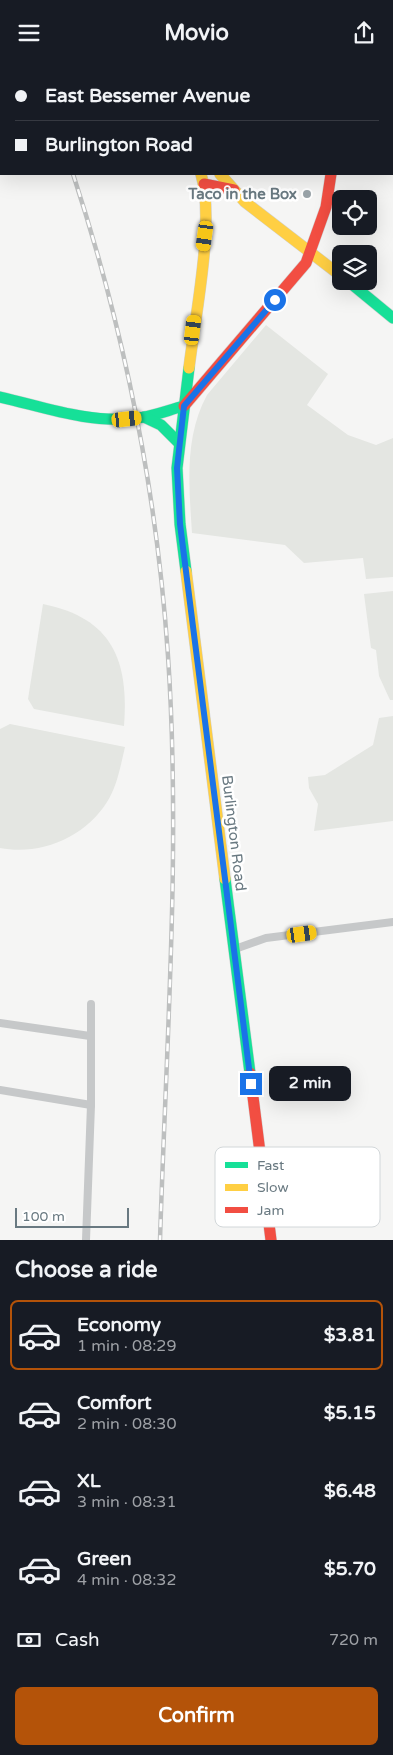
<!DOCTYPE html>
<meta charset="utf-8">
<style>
:root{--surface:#171b24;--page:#20242c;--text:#f1f3f6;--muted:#9ea1a6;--line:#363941;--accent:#b45309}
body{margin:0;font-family:"Varela Round",sans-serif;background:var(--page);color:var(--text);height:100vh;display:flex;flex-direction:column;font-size:19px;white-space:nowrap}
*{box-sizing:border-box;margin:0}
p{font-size:16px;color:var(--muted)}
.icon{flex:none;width:28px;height:28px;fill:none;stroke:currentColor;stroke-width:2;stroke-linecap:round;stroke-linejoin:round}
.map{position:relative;height:1175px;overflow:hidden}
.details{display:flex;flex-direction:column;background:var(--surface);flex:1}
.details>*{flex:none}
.guide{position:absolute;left:0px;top:0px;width:394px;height:110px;box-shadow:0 5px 20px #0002;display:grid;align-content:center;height:110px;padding:0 15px;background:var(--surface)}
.buttons{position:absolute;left:332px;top:125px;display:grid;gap:10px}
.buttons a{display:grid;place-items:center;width:45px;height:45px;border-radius:8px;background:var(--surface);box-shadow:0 5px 20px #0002;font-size:25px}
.scale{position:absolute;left:15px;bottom:12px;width:114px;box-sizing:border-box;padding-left:5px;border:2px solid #697981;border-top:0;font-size:14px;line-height:18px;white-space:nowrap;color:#697981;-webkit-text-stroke:4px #fff;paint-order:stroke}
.end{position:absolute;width:22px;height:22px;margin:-11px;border:6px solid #1a73e8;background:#fff;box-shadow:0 0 0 2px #fff}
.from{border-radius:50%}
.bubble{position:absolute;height:35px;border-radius:8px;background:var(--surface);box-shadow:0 5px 20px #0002;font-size:16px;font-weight:700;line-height:35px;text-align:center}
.car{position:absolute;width:15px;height:30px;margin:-15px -8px;border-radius:6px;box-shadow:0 0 4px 1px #0007;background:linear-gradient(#f5c518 24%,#345 0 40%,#f5c518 0 76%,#345 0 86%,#f5c518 0)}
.guide b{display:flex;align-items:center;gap:18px;height:48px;font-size:19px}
.guide b+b{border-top:1px solid var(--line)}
.guide i{width:12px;height:12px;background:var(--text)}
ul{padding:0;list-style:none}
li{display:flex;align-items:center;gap:15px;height:70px;margin:0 10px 8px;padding:0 5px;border:2px solid transparent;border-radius:8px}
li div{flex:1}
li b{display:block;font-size:19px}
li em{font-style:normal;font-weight:700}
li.current{border-color:var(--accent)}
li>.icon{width:45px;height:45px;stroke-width:1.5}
h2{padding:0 15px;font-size:22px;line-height:60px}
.pay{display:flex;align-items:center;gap:12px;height:55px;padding:0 15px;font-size:19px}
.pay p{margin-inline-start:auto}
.cta{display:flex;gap:10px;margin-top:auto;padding:10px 15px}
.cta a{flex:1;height:58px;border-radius:8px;background:var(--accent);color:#fff;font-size:20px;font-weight:700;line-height:58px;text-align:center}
header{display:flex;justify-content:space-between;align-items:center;height:65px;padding:0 15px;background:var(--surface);font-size:22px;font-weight:700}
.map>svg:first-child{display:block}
.green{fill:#e4e6e2}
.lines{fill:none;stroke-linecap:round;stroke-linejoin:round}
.fast-casing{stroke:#d0d1d1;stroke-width:12}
.slow-casing{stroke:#d0d1d1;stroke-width:12}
.jam-casing{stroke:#d0d1d1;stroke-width:12}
.street{stroke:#c6c8c9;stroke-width:8}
.fast{stroke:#16e098;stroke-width:11}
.slow{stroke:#ffcf43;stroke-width:11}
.jam{stroke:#f24e42;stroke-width:11}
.rail-casing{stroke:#bdbfbf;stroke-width:4.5}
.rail{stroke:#fff;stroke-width:2.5;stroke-dasharray:8;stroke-linecap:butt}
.route{stroke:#1a73e8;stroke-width:6}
.poi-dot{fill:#9aa4a9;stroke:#fff;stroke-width:2}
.labels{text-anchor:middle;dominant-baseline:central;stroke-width:5;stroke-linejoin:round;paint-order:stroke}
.poi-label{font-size:15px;font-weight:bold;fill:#697981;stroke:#fff;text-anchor:end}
.street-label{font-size:15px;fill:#697981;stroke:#fff}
.key{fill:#fff;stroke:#d2d7d9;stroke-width:1}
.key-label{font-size:14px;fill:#697981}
</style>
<header><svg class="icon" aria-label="menu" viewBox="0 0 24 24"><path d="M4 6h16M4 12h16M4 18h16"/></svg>Movio<svg class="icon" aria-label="share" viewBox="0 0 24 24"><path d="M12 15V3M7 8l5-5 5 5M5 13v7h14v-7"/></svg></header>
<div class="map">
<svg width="393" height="1175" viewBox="0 0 393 1175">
<rect width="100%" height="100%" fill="#f5f5f4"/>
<g class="green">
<path d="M 266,260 L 328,309 L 307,340 L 348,370 L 376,380 L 393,373 L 393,512 L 366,514 L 363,493 L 304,498 L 285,480 L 192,468 C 189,422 184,372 207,330 Z"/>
<path d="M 393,526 L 393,635 L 390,635 L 379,611 L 376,585 L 371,583 L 364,529 Z"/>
<path d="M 43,539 C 112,553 129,595 124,661 L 34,644 L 28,634 Z"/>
<path d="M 393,651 L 393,756 L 314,766 L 318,739 L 309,723 L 308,712 L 325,710 L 373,680 L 379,653 Z"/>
<path d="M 10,659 L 125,682 C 121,699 117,722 107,737 C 85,772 41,791 0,783 L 0,664 Z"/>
</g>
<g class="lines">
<g class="fast-casing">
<g id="fast">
<path d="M 348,216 L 393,253"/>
<path d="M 0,332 C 44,342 90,359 136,353 C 152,352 168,345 184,341"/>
<path d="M 144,352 L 161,360 L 179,378"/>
<path d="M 186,506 L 180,459 L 177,403 L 189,303"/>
<path d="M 225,814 L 250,1008"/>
</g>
</g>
<g class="slow-casing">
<g id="slow">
<path d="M 128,0 L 129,1"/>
<path d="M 346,1 L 347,0"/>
<path d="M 220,109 L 245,137 L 341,211"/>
<path d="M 189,303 C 195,252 215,156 201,109"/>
<path d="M 186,506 L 225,814"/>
</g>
</g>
<g class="jam-casing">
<g id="jam">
<path d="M 204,119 L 234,125"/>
<path d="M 184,341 L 306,198 L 326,142 L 331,109"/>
<path d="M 250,1008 L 271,1175"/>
</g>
</g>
<g class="street">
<path d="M 392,88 L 393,88"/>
<path d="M 235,884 L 266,873 L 393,857"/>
<path d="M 0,958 L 90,971"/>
<path d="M 0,1025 L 91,1040"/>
<path d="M 86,1175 L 91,1040 L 91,939"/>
</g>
<use href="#fast" class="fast"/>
<use href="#slow" class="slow"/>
<use href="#jam" class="jam"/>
<g class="rail-casing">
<g id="rail">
<path d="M 35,0 L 35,1"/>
<path d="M 73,109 C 124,265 157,427 168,591 C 181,783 166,982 160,1175"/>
</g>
</g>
<use href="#rail" class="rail"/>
</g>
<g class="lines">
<path class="route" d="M 251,1019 L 180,459 L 177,403 L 184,341 L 275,235"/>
</g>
<circle class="poi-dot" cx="307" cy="129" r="5"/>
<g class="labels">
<g class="poi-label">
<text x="297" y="129">Taco in the Box</text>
</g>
<g class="street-label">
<text transform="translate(234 768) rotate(83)">Burlington Road</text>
</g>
</g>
<rect x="215" y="1082" width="165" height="80" rx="8" class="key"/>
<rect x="225" y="1097" width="23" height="6" fill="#16e098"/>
<rect x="225" y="1119" width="23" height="7" fill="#ffcf43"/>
<rect x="225" y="1142" width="23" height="6" fill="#f24e42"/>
<g class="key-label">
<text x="257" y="1105">Fast</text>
<text x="257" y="1127">Slow</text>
<text x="257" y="1150">Jam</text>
</g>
</svg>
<div class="buttons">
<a><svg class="icon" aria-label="locate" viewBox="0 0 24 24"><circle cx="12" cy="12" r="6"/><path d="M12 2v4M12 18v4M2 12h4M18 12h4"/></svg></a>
<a><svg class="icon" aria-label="layers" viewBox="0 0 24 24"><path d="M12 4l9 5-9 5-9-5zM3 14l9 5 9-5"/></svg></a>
</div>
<div class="scale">100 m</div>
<i class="end from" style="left:275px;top:235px"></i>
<i class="end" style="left:251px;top:1019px"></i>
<div class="bubble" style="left:269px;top:1001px;width:82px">2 min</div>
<i class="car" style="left:205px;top:171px;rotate:188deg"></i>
<i class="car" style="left:193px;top:265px;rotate:7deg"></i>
<i class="car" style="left:127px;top:354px;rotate:84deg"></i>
<i class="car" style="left:302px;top:869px;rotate:82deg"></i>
<div class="guide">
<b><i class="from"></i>East Bessemer Avenue</b>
<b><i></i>Burlington Road</b>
</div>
</div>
<section class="details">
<h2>Choose a ride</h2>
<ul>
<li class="current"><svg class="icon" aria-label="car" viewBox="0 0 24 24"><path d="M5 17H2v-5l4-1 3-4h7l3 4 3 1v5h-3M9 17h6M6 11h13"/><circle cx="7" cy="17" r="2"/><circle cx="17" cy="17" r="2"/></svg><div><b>Economy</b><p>1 min · 08:29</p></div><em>$3.81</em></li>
<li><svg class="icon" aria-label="car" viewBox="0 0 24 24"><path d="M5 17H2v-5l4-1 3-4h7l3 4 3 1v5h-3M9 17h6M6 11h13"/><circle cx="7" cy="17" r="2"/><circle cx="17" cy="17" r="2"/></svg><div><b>Comfort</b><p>2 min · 08:30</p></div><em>$5.15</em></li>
<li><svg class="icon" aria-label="car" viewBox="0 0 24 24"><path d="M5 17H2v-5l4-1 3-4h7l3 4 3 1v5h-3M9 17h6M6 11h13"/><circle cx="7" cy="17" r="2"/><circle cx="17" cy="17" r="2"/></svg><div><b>XL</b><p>3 min · 08:31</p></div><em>$6.48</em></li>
<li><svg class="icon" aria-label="car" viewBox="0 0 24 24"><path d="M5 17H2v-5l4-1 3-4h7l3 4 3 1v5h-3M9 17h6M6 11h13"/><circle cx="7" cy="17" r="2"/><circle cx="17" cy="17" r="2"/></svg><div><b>Green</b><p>4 min · 08:32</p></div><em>$5.70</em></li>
</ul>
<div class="pay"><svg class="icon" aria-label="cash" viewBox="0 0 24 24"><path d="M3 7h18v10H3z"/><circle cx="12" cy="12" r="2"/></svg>Cash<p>720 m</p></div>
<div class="cta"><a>Confirm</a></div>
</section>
